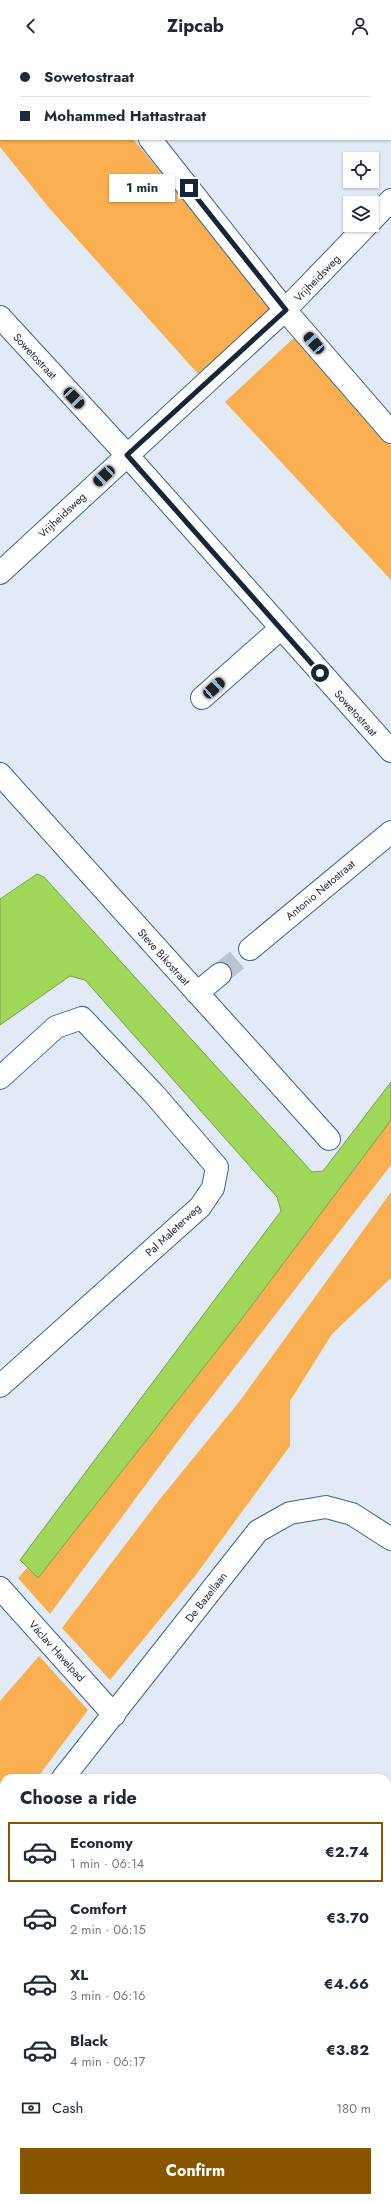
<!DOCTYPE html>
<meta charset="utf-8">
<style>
:root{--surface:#fff;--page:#f2f2f3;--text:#1f2937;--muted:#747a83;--line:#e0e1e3;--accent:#885400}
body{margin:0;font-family:Jost,sans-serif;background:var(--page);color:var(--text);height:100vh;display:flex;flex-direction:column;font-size:15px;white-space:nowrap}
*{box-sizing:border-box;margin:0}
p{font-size:13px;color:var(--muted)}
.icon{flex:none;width:22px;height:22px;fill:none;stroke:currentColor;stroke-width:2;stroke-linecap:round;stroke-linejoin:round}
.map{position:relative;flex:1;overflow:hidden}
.panel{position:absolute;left:0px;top:1722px;width:391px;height:428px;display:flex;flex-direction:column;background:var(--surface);border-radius:12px 12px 0 0;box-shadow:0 1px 3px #0004}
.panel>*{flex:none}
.top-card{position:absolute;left:0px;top:0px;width:391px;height:88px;box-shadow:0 1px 3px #0004;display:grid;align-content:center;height:88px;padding:0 20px;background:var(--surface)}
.buttons{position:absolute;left:343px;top:100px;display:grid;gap:8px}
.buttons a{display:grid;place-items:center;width:36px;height:36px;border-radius:0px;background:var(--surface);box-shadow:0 1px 3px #0004;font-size:20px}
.end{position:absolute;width:18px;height:18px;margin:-9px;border:5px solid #142638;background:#fff;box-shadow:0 0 0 2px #fff}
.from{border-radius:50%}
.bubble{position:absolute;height:28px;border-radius:0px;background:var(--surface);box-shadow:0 1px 3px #0004;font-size:13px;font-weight:700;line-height:28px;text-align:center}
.car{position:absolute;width:12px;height:24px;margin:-12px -6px;border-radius:5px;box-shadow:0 0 3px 1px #0007;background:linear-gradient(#222 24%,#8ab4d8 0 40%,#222 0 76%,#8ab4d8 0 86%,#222 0)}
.top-card b{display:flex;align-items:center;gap:14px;height:38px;font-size:15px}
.top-card b+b{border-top:1px solid var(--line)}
.top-card i{width:10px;height:10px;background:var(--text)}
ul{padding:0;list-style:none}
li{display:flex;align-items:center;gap:12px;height:60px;margin:0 8px 6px;padding:0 12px;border:2px solid transparent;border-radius:0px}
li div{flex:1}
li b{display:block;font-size:15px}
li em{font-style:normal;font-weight:700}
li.selected{border-color:var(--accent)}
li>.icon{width:36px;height:36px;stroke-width:1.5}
h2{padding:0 20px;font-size:18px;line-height:48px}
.pay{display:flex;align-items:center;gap:10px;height:44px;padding:0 20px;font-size:15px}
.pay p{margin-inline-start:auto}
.action{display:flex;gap:8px;margin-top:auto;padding:8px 20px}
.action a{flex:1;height:46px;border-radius:0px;background:var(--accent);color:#fff;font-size:16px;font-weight:700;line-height:46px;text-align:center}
header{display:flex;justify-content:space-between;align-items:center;height:52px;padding:0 20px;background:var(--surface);font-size:18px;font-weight:700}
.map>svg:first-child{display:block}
.green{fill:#f9ae50}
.water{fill:#a0d758;stroke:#76a24e}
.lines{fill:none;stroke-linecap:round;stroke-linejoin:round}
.street-tunnel{stroke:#b9c4cf;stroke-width:22;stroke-dasharray:22 11;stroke-linecap:butt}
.street-casing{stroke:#3a658e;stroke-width:24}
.secondary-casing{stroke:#3a658e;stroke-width:24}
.street{stroke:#fff;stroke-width:22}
.secondary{stroke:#fff;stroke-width:22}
.route{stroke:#142638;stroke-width:5}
.labels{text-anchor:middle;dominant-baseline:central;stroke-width:3;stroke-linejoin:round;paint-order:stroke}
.street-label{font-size:11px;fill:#142638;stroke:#fff}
</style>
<header><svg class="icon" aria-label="back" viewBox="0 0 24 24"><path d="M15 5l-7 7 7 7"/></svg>Zipcab<svg class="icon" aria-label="person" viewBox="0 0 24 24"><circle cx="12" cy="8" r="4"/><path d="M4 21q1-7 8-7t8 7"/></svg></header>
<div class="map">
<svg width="391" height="2150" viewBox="0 0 391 2150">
<rect width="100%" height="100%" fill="#e2ebf5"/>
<g class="green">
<path d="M 0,0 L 63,1 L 1,1 L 1,87 L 133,87 L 273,256 L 200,324 L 50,157 L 0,95 Z"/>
<path d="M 296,284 L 391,394 L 391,528 L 225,350 Z"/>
<path d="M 391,1068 L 391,1113 L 190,1373 L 50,1562 L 18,1526 L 27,1516 L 38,1526 L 237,1273 Z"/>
<path d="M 391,1140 L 391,1226 L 332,1282 L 290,1349 L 290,1394 L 195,1524 L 110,1628 L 62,1576 L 160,1447 L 239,1350 Z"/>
<path d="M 39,1604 L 88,1658 L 37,1726 L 4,1726 L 4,1772 L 0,1778 L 0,1649 Z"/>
</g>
<path class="water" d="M 37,822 L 44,825 L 312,1120 L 323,1119 L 391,1030 L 391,1068 L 237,1273 L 38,1526 L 20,1508 L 281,1159 L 277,1145 L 85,928 L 70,924 L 0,973 L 0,847 Z"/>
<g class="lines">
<path class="street-tunnel" d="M 220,922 L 250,897"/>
<g class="street-casing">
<g id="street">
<path d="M 78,0 L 78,1"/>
<path d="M 238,1 L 239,0"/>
<path d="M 150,87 L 285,258 L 391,380"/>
<path d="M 0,265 L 127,403 L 391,699"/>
<path d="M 202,646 L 280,577"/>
<path d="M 0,722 L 329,1087"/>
<path d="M 250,897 L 391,780"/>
<path d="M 197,941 L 220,922"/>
<path d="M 0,1026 L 56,975 L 82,966 L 154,1042 L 217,1115 L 213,1136 L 200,1155 L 0,1334"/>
<path d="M 0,1536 L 114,1663"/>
<path d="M 63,1726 L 258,1479 L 290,1461 L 326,1455 L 352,1462 L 391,1487"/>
<path d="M 0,1814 L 4,1806"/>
<path d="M 0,1895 L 4,1903"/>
<path d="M 387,1926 L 391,1921"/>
<path d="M 387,2014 L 391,2018"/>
<path d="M 288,2146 L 292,2150"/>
<path d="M 109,2150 L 113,2146"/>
</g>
</g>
<g class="secondary-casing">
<g id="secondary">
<path d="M 372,168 L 391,148"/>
<path d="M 0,521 L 285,258 L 367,173"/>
</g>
</g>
<use href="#street" class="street"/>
<use href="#secondary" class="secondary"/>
</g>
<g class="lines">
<path class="route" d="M 189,136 L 286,258 L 127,403 L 320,621"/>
</g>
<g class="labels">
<g class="street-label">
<text transform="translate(317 226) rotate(-46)">Vrijheidsweg</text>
<text transform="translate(35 304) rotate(47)">Sowetostraat</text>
<text transform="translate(62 463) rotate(-43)">Vrijheidsweg</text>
<text transform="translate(356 661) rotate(48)">Sowetostraat</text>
<text transform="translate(320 838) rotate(-40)">Antonio Netostraat</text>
<text transform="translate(164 905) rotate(48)">Steve Bikostraat</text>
<text transform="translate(173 1178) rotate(-43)">Pal Maleterweg</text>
<text transform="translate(206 1545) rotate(-52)">De Bazellaan</text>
<text transform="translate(57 1599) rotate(48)">Václav Havelpad</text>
</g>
</g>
</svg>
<div class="buttons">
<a><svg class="icon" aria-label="locate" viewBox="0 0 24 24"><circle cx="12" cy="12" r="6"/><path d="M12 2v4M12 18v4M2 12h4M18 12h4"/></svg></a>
<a><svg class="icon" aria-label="layers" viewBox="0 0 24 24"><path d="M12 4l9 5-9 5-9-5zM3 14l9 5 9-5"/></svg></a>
</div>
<i class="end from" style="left:320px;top:621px"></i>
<i class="end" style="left:189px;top:136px"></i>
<div class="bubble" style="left:109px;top:122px;width:66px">1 min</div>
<i class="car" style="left:314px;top:291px;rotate:319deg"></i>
<i class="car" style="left:74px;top:346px;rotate:137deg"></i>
<i class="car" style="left:104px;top:424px;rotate:227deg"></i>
<i class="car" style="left:214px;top:636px;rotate:48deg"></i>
<div class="top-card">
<b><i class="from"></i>Sowetostraat</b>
<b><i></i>Mohammed Hattastraat</b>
</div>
<section class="panel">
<h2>Choose a ride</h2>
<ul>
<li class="selected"><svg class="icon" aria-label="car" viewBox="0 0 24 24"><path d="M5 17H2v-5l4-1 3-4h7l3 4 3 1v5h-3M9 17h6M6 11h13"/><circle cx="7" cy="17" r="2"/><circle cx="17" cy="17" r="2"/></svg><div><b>Economy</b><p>1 min · 06:14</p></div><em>€2.74</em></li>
<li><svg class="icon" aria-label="car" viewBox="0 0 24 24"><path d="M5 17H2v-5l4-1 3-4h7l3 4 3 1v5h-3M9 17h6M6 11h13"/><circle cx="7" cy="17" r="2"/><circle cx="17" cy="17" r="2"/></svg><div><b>Comfort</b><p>2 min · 06:15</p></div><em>€3.70</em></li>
<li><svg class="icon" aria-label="car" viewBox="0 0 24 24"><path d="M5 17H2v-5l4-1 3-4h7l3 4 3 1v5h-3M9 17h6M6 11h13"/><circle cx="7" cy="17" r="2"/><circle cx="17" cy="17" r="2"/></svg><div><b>XL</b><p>3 min · 06:16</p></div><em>€4.66</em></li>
<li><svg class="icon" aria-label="car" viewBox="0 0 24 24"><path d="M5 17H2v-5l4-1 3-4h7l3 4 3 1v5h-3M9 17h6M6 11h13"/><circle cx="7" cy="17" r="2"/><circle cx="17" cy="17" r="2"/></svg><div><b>Black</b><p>4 min · 06:17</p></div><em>€3.82</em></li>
</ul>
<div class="pay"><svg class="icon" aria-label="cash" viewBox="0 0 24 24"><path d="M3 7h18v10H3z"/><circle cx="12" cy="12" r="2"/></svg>Cash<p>180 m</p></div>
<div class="action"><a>Confirm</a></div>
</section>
</div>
